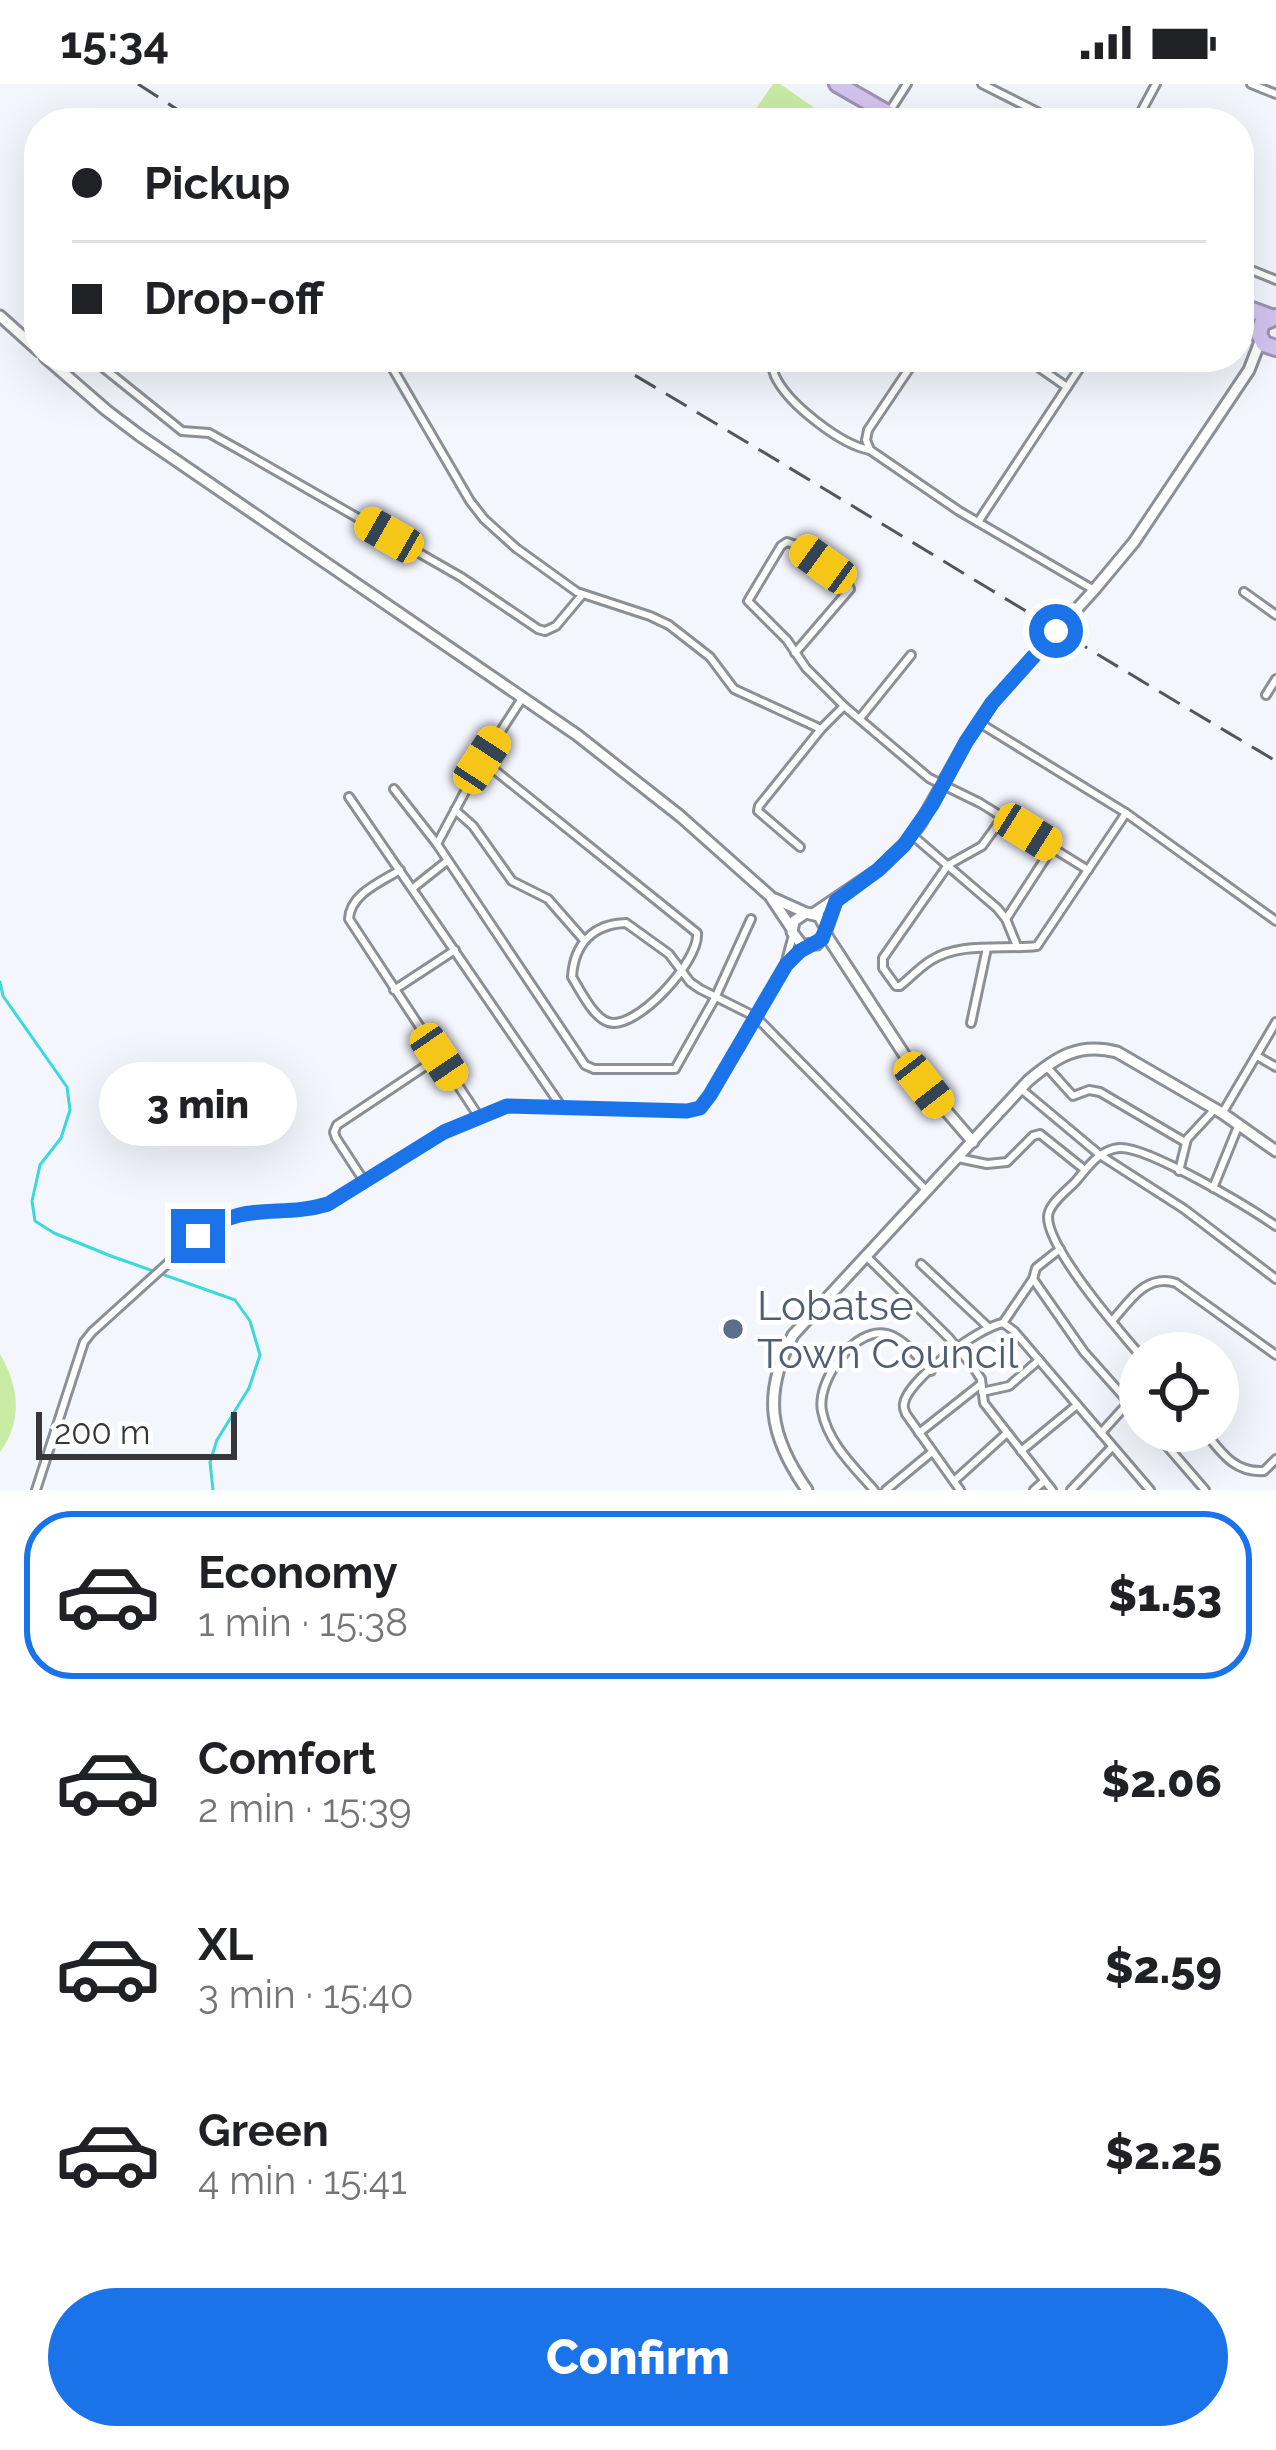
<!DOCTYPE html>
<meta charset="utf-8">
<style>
:root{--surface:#fff;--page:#f2f2f2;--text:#202124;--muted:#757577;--line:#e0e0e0;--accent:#1a73e8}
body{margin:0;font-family:Raleway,sans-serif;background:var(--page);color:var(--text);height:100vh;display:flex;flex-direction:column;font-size:45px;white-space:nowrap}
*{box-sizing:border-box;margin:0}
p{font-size:39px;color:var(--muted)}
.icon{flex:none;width:66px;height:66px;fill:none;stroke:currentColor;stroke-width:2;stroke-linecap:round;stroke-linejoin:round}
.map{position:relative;height:1406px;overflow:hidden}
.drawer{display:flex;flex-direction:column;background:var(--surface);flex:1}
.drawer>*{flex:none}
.banner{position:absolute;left:24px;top:24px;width:1230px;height:264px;border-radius:48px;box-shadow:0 12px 48px #0002;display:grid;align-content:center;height:264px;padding:0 48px;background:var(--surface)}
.buttons{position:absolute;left:1119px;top:1248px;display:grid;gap:24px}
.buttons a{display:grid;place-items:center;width:120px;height:120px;border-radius:50%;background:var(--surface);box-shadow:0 12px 48px #0002;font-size:60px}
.scale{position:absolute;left:36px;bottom:30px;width:201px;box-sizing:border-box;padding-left:12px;border:6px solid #37373b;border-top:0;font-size:33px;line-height:42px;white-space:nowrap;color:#37373b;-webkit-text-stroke:9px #fff;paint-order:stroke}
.end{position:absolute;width:54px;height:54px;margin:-27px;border:15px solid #1a73e8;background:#fff;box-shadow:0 0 0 6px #fff}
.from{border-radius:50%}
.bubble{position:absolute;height:84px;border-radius:42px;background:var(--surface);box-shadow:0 12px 48px #0002;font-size:39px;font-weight:800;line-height:84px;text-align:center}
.car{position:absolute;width:36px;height:72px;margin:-36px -18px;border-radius:15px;box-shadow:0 0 9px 3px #0007;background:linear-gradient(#f5c518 24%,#345 0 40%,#f5c518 0 76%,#345 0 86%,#f5c518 0)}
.banner b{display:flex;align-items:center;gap:42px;height:114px;font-size:45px}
.banner b+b{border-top:3px solid var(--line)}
.banner i{width:30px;height:30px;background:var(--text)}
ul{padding:21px 0 0;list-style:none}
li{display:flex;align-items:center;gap:36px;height:168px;margin:0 24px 18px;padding:0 24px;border:6px solid transparent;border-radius:48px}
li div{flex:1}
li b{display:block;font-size:45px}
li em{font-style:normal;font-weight:800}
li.on{border-color:var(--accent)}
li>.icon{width:108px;height:108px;stroke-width:1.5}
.button{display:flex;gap:24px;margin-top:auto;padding:24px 48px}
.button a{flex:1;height:138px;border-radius:72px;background:var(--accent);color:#fff;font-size:48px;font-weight:800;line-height:138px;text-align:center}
.status{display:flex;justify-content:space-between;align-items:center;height:84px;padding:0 60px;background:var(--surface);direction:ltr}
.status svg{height:33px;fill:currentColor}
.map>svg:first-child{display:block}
.park{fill:#c8eca4}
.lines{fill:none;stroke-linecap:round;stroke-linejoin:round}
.stream{stroke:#3bd8dc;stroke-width:3}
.street-casing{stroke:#8d8f97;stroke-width:12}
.secondary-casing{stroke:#8d8f97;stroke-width:15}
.highway-casing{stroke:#9d93b1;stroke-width:20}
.street{stroke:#fff;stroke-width:6}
.secondary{stroke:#fff;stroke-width:9}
.highway{stroke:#d4c4f1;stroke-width:14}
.rail{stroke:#55555a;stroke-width:3;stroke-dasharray:24 12;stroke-linecap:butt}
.route{stroke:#1a73e8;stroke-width:15}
.service-dot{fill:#5c6f8a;stroke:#fff;stroke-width:4.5}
.labels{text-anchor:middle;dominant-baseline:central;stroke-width:9;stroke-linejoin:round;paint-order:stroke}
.service-label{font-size:42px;fill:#4e5e75;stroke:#fff;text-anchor:start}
</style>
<div class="status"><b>15:34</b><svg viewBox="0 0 49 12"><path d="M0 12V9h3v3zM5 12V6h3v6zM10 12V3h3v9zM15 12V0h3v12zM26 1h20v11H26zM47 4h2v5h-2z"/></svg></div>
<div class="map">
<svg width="1276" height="1406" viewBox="0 0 1276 1406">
<rect width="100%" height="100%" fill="#f4f6fe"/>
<g class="park">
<path d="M 773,0 L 780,0 L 835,38 L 746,39 Z"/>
<path d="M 0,1270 C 19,1302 23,1337 0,1368 Z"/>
</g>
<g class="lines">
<path class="stream" d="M 0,898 L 3,912 L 67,1003 L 70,1026 L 61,1054 L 40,1081 L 32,1117 L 35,1137 L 54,1149 L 111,1172 L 235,1216 L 250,1237 L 260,1271 L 249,1304 L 217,1356 L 210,1378 L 213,1406"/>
<g class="street-casing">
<g id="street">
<path d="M 982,0 L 1059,39"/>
<path d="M 1251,0 L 1276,10"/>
<path d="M 882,39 L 907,0"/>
<path d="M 1135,39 L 1156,0"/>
<path d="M 1239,181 L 1276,196"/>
<path d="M 90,273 L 182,347 L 209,349 L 243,368 L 461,493 L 538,545 L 545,547 L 556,542 L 582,511"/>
<path d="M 386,273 L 470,417 L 484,435 L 516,464 L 577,508 L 650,532 L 669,541 L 710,573 L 734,605 L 821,645"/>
<path d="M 769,273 C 771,279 773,286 775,292 C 788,320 841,361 870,366"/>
<path d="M 917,273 L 868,346 L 866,356 L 870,366 L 959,427 L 1094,506"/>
<path d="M 1024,273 L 1067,303"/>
<path d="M 978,438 L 1087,273"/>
<path d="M 1244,508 L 1276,531"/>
<path d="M 795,569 L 850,505 L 847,498 L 799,462 L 787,458 L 781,462 L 748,517 L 787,556 L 806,584 L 844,622 L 929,694 L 980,719 L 1088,786"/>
<path d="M 1266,611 L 1276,595"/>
<path d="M 523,613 L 482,676 L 437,760 L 585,981 L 594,985 L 675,985 L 715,914 L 751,835"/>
<path d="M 861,633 L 911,571"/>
<path d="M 978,638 L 1126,729 L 1276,837"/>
<path d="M 482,676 L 697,849 C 700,877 635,948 608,938 C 593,933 580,906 572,893 C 574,860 593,840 626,839 L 669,870 L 690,898 L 700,905 L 756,933 L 927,1107"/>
<path d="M 394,705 L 437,760"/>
<path d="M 349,713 L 561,1022"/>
<path d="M 455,726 L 473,742 L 512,797 L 548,815 L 583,855"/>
<path d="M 1003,733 L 982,762 L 948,781 L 883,874 L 883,884 L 896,902 L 900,902 C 910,894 919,884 930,877 C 960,857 1004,866 1037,862 L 1126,729"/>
<path d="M 912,751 L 997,824 L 1006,835 L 1017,862"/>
<path d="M 800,763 L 758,727 L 759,722 L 821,645 L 844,622"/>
<path d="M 400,786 C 381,798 350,810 349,835 L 479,1033"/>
<path d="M 413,804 L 447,777"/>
<path d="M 1006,835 L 1052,764"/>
<path d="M 786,877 L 793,851"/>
<path d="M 394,906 L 455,866"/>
<path d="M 971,939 L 987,864"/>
<path d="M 1257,972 L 1276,983"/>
<path d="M 1046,982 L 1073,1012 L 1089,1006 L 1100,1008 L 1185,1058"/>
<path d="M 1021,1005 L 1100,1071 L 1184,1125 L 1276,1195"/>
<path d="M 1223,1028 L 1276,938"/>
<path d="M 958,1074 L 987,1080 L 1007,1078 L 1033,1052 L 1040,1050 L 1085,1086"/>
<path d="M 1179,1087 L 1187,1055 L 1215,1025"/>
<path d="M 364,1097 L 336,1054 L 334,1048 L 337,1041 L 439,973"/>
<path d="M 1213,1104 L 1239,1040"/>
<path d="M 1060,1165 L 1036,1184 L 1033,1195 L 1084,1268 L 1140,1331"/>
<path d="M 867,1173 L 949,1254 L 974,1284 L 981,1295 L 984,1319 L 1052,1406"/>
<path d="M 921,1180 L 987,1242"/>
<path d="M 1112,1237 C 1129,1218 1146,1189 1176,1199 L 1276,1271"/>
<path d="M 1003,1239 L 1033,1195"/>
<path d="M 1140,1271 C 1118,1245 1048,1165 1048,1133 C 1048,1120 1068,1106 1076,1097 C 1088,1083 1099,1066 1119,1064 C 1146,1061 1250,1124 1276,1142"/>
<path d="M 982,1308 L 1009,1302 L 1039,1276"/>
<path d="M 1154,1347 L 1205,1406"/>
<path d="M 1204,1347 C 1221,1368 1234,1389 1264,1387 L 1276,1375"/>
<path d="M 919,1349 L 981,1300"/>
<path d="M 1101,1349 L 1129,1318"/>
<path d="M 1021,1367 L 1077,1321"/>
<path d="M 954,1397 L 1007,1349"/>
<path d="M 36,1406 L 84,1258 L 92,1248 L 198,1152 L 220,1136 L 255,1127 L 308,1125 L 328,1121 L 444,1047 L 507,1022 L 687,1027 L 700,1024 L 711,1011 L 786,881 L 805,864"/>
<path d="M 874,1406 C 854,1383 828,1359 822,1327 C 816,1298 854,1242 887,1250 C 905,1255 919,1275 931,1287"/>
<path d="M 886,1406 L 932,1368"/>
<path d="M 960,1406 L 906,1330 C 905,1327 903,1324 904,1320 C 906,1297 979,1243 1003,1239 L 1014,1247 L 1150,1406"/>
<path d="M 1034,1406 L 1044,1397"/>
<path d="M 1071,1406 L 1112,1363"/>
</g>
</g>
<g class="secondary-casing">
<g id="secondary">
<path d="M 0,232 L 39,267"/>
<path d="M 45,273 L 106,326 L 139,351 L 577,651 L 680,732 L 770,812 L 792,845"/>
<path d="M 775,815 L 806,829"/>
<path d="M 813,830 L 878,786 L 904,761 L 920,740 L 966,658 L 992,619 L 1094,506 L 1134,458 L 1249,286 L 1261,255"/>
<path d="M 825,843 L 819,832 L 806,829 L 794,837 L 792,848 L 802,861 L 817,860 L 825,849 L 836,817"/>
<path d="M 825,849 L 924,1001 L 973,1058"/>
<path d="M 807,1406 C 769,1352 762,1310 793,1251 L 1028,997 C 1056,973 1079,958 1117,968 L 1222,1029 L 1276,1067"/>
</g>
</g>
<g class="highway-casing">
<g id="highway">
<path d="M 837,0 L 905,39"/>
<path d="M 1239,221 L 1271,233"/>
<path d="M 1276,233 L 1262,239 L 1259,250 L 1264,260 L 1276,264"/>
</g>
</g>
<use href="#street" class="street"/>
<use href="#secondary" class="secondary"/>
<use href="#highway" class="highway"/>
<g class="rail">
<path d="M 138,0 L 198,39"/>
<path d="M 604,273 C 829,406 1051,544 1276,677"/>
</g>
</g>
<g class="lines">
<path class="route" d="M 198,1152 C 244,1115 279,1135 328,1120 L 444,1048 L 507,1022 L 687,1027 L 700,1024 L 710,1011 L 786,881 L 800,867 L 822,855 L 836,817 L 878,786 L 904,761 L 932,721 L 966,658 L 992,619 L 1056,547"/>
</g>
<circle class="service-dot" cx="733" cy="1245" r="12"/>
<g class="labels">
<g class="service-label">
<text x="757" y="1221">Lobatse<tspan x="757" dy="48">Town Council</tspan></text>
</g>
</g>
</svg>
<div class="buttons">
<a><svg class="icon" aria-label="locate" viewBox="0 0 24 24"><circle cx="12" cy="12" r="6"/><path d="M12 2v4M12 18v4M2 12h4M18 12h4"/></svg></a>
</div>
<div class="scale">200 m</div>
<i class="end from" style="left:1056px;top:547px"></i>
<i class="end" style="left:198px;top:1152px"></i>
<div class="bubble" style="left:99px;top:978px;width:198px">3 min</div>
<i class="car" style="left:389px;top:451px;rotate:300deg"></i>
<i class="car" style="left:823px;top:480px;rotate:306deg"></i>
<i class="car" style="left:482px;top:676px;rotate:33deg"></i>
<i class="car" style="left:1028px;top:748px;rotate:122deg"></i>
<i class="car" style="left:439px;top:973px;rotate:146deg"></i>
<i class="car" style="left:924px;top:1001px;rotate:142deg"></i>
<div class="banner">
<b><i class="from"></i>Pickup</b>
<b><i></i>Drop-off</b>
</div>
</div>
<section class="drawer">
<ul>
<li class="on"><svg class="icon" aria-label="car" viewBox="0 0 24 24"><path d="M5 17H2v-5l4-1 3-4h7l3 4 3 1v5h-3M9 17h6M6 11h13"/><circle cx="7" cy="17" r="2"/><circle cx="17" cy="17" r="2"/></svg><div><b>Economy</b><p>1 min · 15:38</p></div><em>$1.53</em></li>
<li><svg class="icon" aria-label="car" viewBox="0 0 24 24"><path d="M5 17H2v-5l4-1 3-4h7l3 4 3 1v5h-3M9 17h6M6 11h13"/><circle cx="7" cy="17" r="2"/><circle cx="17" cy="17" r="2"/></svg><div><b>Comfort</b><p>2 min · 15:39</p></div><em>$2.06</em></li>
<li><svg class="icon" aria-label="car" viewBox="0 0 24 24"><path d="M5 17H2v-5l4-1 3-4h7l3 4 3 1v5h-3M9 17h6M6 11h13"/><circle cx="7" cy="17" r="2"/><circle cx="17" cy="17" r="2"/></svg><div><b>XL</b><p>3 min · 15:40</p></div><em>$2.59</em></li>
<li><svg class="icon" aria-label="car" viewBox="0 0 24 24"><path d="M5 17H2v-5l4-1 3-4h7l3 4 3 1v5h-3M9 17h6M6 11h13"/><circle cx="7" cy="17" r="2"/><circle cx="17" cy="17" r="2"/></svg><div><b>Green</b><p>4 min · 15:41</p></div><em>$2.25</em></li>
</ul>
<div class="button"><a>Confirm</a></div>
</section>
